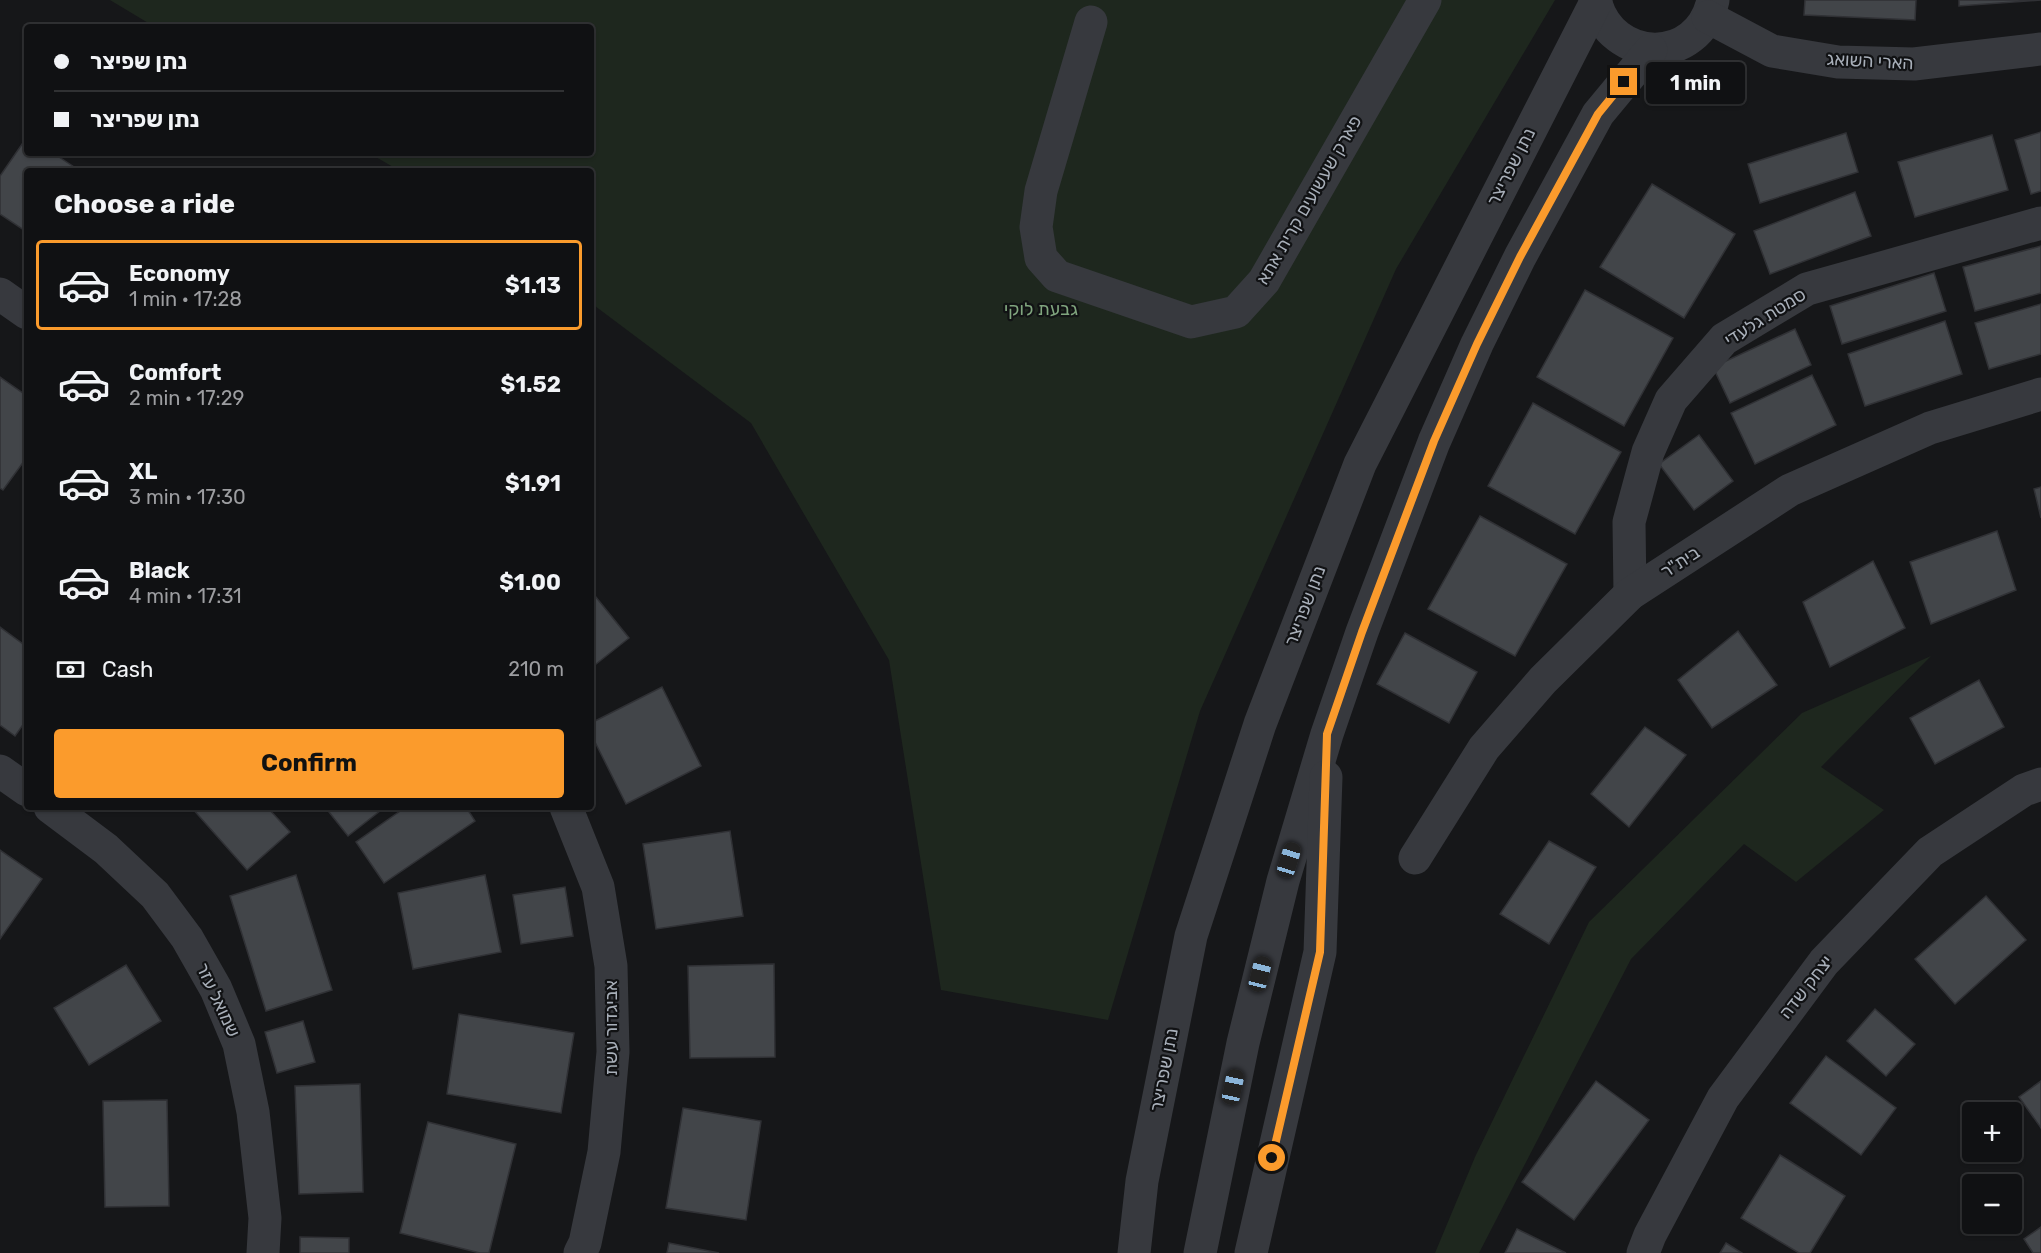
<!DOCTYPE html>
<meta charset="utf-8">
<style>
:root{--surface:#101113;--page:#191a1c;--text:#f1f3f6;--muted:#9c9da0;--line:#303133;--accent:#fb9b2c}
body{margin:0;font-family:Rubik,"Noto Sans Hebrew",sans-serif;background:var(--page);color:var(--text);height:100vh;display:flex;flex-direction:column;font-size:22px;white-space:nowrap}
*{box-sizing:border-box;margin:0}
p{font-size:20px;color:var(--muted)}
.icon{flex:none;width:33px;height:33px;fill:none;stroke:currentColor;stroke-width:2;stroke-linecap:round;stroke-linejoin:round}
.map{position:relative;flex:1;overflow:hidden}
.details{position:absolute;left:24px;top:168px;width:570px;height:642px;display:flex;flex-direction:column;background:var(--surface);border-radius:6px;box-shadow:0 2px 4px #0004,0 0 0 2px var(--line)}
.details>*{flex:none}
.top-card{position:absolute;left:24px;top:24px;width:570px;height:132px;border-radius:6px;box-shadow:0 2px 4px #0004,0 0 0 2px var(--line);display:grid;align-content:center;height:132px;padding:0 30px;background:var(--surface)}
.tools{position:absolute;left:1962px;top:1102px;display:grid;gap:12px}
.tools a{display:grid;place-items:center;width:60px;height:60px;border-radius:6px;background:var(--surface);box-shadow:0 2px 4px #0004,0 0 0 2px var(--line);font-size:30px}
.end{position:absolute;width:27px;height:27px;margin:-14px;border:8px solid #fb9b2c;background:#111;box-shadow:0 0 0 3px #111}
.from{border-radius:50%}
.bubble{position:absolute;height:42px;border-radius:6px;background:var(--surface);box-shadow:0 2px 4px #0004,0 0 0 2px var(--line);font-size:20px;font-weight:700;line-height:42px;text-align:center}
.car{position:absolute;width:18px;height:36px;margin:-18px -9px;border-radius:8px;box-shadow:0 0 4px 2px #0007;background:linear-gradient(#222 24%,#8ab4d8 0 40%,#222 0 76%,#8ab4d8 0 86%,#222 0)}
.top-card b{display:flex;align-items:center;gap:21px;height:57px;font-size:22px}
.top-card b+b{border-top:2px solid var(--line)}
.top-card i{width:15px;height:15px;background:var(--text)}
ul{padding:0;list-style:none}
li{display:flex;align-items:center;gap:18px;height:90px;margin:0 12px 9px;padding:0 18px;border:3px solid transparent;border-radius:6px}
li div{flex:1}
li b{display:block;font-size:22px}
li em{font-style:normal;font-weight:700}
li.active{border-color:var(--accent)}
li>.icon{width:54px;height:54px;stroke-width:1.5}
h2{padding:0 30px;font-size:27px;line-height:72px}
.pay{display:flex;align-items:center;gap:15px;height:66px;padding:0 30px;font-size:22px}
.pay p{margin-inline-start:auto}
.button{display:flex;gap:12px;margin-top:auto;padding:12px 30px}
.button a{flex:1;height:69px;border-radius:6px;background:var(--accent);color:#111;font-size:24px;font-weight:700;line-height:69px;text-align:center}
.map>svg:first-child{display:block}
.green{fill:#1e271e}
.building{fill:#424549;stroke:#303135;stroke-width:1.5}
.lines{fill:none;stroke-linecap:round;stroke-linejoin:round}
.minor{stroke:#37393e;stroke-width:33}
.route{stroke:#fb9b2c;stroke-width:8}
.labels{text-anchor:middle;dominant-baseline:central;stroke-width:4.5;stroke-linejoin:round;paint-order:stroke}
.street-label{font-size:18px;fill:#a8afb9;stroke:#111214}
.park-label{font-size:18px;fill:#80a57e;stroke:#111214}
</style>
<div class="map">
<svg width="2041" height="1253" viewBox="0 0 2041 1253">
<rect width="100%" height="100%" fill="#161719"/>
<g class="green">
<path d="M 110,0 L 1555,0 L 1396,269 L 1200,711 L 1108,1020 L 941,990 L 889,660 L 751,423 L 591,303 L 591,171 L 400,171 L 369,153 L 591,153 L 591,27 L 155,27 Z"/>
<path d="M 1931,656 L 1821,767 L 1884,810 L 1796,882 L 1744,844 L 1631,959 L 1479,1253 L 1435,1253 L 1475,1157 L 1589,922 L 1802,713 Z"/>
</g>
<g class="building">
<path d="M 1805,0 L 1916,0 L 1915,20 L 1804,15 Z"/>
<path d="M 1959,0 L 2041,0 L 1959,6 Z"/>
<path d="M 2041,132 L 2041,191 L 2031,194 L 2015,140 Z"/>
<path d="M 1846,133 L 1858,172 L 1760,203 L 1748,164 Z"/>
<path d="M 1992,135 L 2008,190 L 1915,217 L 1898,162 Z"/>
<path d="M 27,137 L 27,153 L 53,153 L 80,171 L 27,171 L 27,232 L 0,214 L 0,176 Z"/>
<path d="M 1652,184 L 1735,234 L 1684,318 L 1600,267 Z"/>
<path d="M 1855,192 L 1871,236 L 1770,274 L 1754,231 Z"/>
<path d="M 2041,246 L 2041,293 L 1975,311 L 1963,267 Z"/>
<path d="M 1934,273 L 1946,311 L 1842,344 L 1830,306 Z"/>
<path d="M 1585,290 L 1673,338 L 1624,426 L 1537,377 Z"/>
<path d="M 2041,304 L 2041,354 L 1989,369 L 1975,323 Z"/>
<path d="M 1945,321 L 1962,374 L 1865,406 L 1848,354 Z"/>
<path d="M 1795,329 L 1811,365 L 1730,403 L 1713,367 Z"/>
<path d="M 1812,375 L 1836,425 L 1755,464 L 1731,413 Z"/>
<path d="M 0,377 L 27,396 L 27,457 L 3,490 L 0,488 Z"/>
<path d="M 1533,403 L 1621,452 L 1575,534 L 1488,486 Z"/>
<path d="M 1699,435 L 1733,481 L 1694,510 L 1659,464 Z"/>
<path d="M 2041,487 L 2041,518 L 2034,489 Z"/>
<path d="M 1480,516 L 1567,564 L 1515,656 L 1428,609 Z"/>
<path d="M 1997,531 L 2016,590 L 1931,624 L 1910,562 Z"/>
<path d="M 1873,561 L 1905,628 L 1830,667 L 1803,602 Z"/>
<path d="M 591,591 L 629,638 L 591,668 Z"/>
<path d="M 0,627 L 27,647 L 27,719 L 15,736 L 0,725 Z"/>
<path d="M 1738,631 L 1777,685 L 1712,728 L 1678,680 Z"/>
<path d="M 1405,633 L 1477,672 L 1449,723 L 1377,684 Z"/>
<path d="M 1979,680 L 2004,727 L 1935,764 L 1910,718 Z"/>
<path d="M 662,687 L 701,766 L 626,804 L 591,734 L 591,723 Z"/>
<path d="M 1645,727 L 1686,755 L 1629,827 L 1591,794 Z"/>
<path d="M 191,807 L 267,807 L 290,832 L 247,870 Z"/>
<path d="M 325,807 L 385,807 L 348,836 Z"/>
<path d="M 406,807 L 466,807 L 475,821 L 384,883 L 356,842 Z"/>
<path d="M 730,831 L 743,916 L 656,929 L 643,844 Z"/>
<path d="M 1549,841 L 1596,867 L 1549,944 L 1500,914 Z"/>
<path d="M 0,850 L 42,879 L 0,939 Z"/>
<path d="M 296,875 L 332,990 L 266,1011 L 230,896 Z"/>
<path d="M 485,875 L 501,952 L 413,969 L 398,893 Z"/>
<path d="M 565,887 L 573,936 L 521,944 L 513,895 Z"/>
<path d="M 1986,896 L 2026,940 L 1955,1004 L 1915,959 Z"/>
<path d="M 774,964 L 775,1057 L 690,1058 L 688,966 Z"/>
<path d="M 126,965 L 161,1021 L 89,1065 L 54,1008 Z"/>
<path d="M 1875,1009 L 1915,1044 L 1886,1076 L 1847,1041 Z"/>
<path d="M 459,1014 L 574,1033 L 561,1113 L 447,1094 Z"/>
<path d="M 303,1021 L 315,1062 L 277,1073 L 265,1032 Z"/>
<path d="M 1826,1056 L 1896,1108 L 1861,1155 L 1790,1103 Z"/>
<path d="M 1596,1081 L 1649,1120 L 1574,1220 L 1522,1182 Z"/>
<path d="M 2041,1081 L 2041,1128 L 2019,1097 Z"/>
<path d="M 360,1084 L 363,1192 L 299,1194 L 295,1086 Z"/>
<path d="M 167,1100 L 169,1206 L 105,1207 L 103,1101 Z"/>
<path d="M 683,1108 L 761,1121 L 746,1220 L 666,1208 Z"/>
<path d="M 428,1122 L 516,1144 L 489,1253 L 480,1253 L 400,1233 Z"/>
<path d="M 1780,1155 L 1845,1196 L 1810,1253 L 1799,1253 L 1741,1218 Z"/>
<path d="M 2041,1227 L 2041,1253 L 2033,1253 L 2024,1239 Z"/>
<path d="M 1517,1229 L 1566,1253 L 1505,1253 Z"/>
<path d="M 300,1237 L 349,1238 L 349,1253 L 300,1253 Z"/>
<path d="M 669,1243 L 719,1253 L 667,1253 Z"/>
<path d="M 1726,1243 L 1742,1253 L 1720,1253 Z"/>
</g>
<g class="lines">
<g class="minor">
<path d="M 1595,0 C 1611,65 1699,66 1713,0"/>
<path d="M 1708,17 L 1772,51 L 1838,62 L 1914,64 L 2041,49"/>
<path d="M 1091,22 L 1041,191 L 1036,227 L 1041,258 L 1057,276 L 1191,322 L 1236,312 L 1264,281 L 1425,0"/>
<path d="M 0,294 L 27,313"/>
<path d="M 1630,594 L 1629,522 L 1648,452 L 1671,400 L 1724,339 L 1807,289 L 2041,223"/>
<path d="M 0,771 L 27,790"/>
<path d="M 50,807 L 106,849 L 155,895 L 187,938 L 216,989 L 239,1044 L 253,1112 L 265,1218 L 263,1253"/>
<path d="M 566,807 L 598,887 L 611,966 L 613,1052 L 604,1152 L 585,1243 L 580,1253"/>
<path d="M 1415,858 L 1484,748 L 1543,680 L 1630,594 L 1790,490 L 1930,428 L 2041,394"/>
<path d="M 1134,1253 L 1142,1181 L 1191,936 L 1260,724 L 1360,464 L 1596,2"/>
<path d="M 1200,1253 L 1243,1043 L 1283,881 L 1327,734 L 1362,632 L 1434,442 L 1477,344 L 1520,257 L 1598,114 L 1651,50"/>
<path d="M 1251,1253 L 1320,952 L 1326,777"/>
<path d="M 1643,1253 L 1650,1235 L 1723,1098 L 1824,962 L 1930,852 L 2024,790 L 2041,784"/>
</g>
</g>
<g class="lines">
<path class="route" d="M 1272,1158 L 1320,952 L 1327,734 L 1362,632 L 1434,441 L 1477,344 L 1520,257 L 1598,114 L 1624,82"/>
</g>
<g class="labels">
<g class="street-label">
<text transform="translate(1870 61) rotate(3)">הארי השואג</text>
<text transform="translate(1511 167) rotate(-63)">נתן שפריצר</text>
<text transform="translate(1309 200) rotate(-60)">פארק שעשועים קרית אתא</text>
<text transform="translate(1765 317) rotate(-32)">סמטת גלעדי</text>
<text transform="translate(1680 562) rotate(-33)">בית"ר</text>
<text transform="translate(1305 606) rotate(-69)">נתן שפריצר</text>
<text transform="translate(1806 987) rotate(-52)">יצחק שדה</text>
<text transform="translate(218 1000) rotate(65)">שמואל עזר</text>
<text transform="translate(611 1028) rotate(-90)">אביגדור עשת</text>
<text transform="translate(1164 1070) rotate(-79)">נתן שפריצר</text>
</g>
<g class="park-label">
<text x="1041" y="309">גבעת לוקי</text>
</g>
</g>
</svg>
<div class="tools">
<a>+</a>
<a>−</a>
</div>
<i class="end from" style="left:1272px;top:1158px"></i>
<i class="end" style="left:1624px;top:82px"></i>
<div class="bubble" style="left:1646px;top:62px;width:99px">1 min</div>
<i class="car" style="left:1289px;top:860px;rotate:17deg"></i>
<i class="car" style="left:1260px;top:974px;rotate:14deg"></i>
<i class="car" style="left:1233px;top:1087px;rotate:12deg"></i>
<div class="top-card">
<b><i class="from"></i>נתן שפיצר</b>
<b><i></i>נתן שפריצר</b>
</div>
<section class="details">
<h2>Choose a ride</h2>
<ul>
<li class="active"><svg class="icon" aria-label="car" viewBox="0 0 24 24"><path d="M5 17H2v-5l4-1 3-4h7l3 4 3 1v5h-3M9 17h6M6 11h13"/><circle cx="7" cy="17" r="2"/><circle cx="17" cy="17" r="2"/></svg><div><b>Economy</b><p>1 min · 17:28</p></div><em>$1.13</em></li>
<li><svg class="icon" aria-label="car" viewBox="0 0 24 24"><path d="M5 17H2v-5l4-1 3-4h7l3 4 3 1v5h-3M9 17h6M6 11h13"/><circle cx="7" cy="17" r="2"/><circle cx="17" cy="17" r="2"/></svg><div><b>Comfort</b><p>2 min · 17:29</p></div><em>$1.52</em></li>
<li><svg class="icon" aria-label="car" viewBox="0 0 24 24"><path d="M5 17H2v-5l4-1 3-4h7l3 4 3 1v5h-3M9 17h6M6 11h13"/><circle cx="7" cy="17" r="2"/><circle cx="17" cy="17" r="2"/></svg><div><b>XL</b><p>3 min · 17:30</p></div><em>$1.91</em></li>
<li><svg class="icon" aria-label="car" viewBox="0 0 24 24"><path d="M5 17H2v-5l4-1 3-4h7l3 4 3 1v5h-3M9 17h6M6 11h13"/><circle cx="7" cy="17" r="2"/><circle cx="17" cy="17" r="2"/></svg><div><b>Black</b><p>4 min · 17:31</p></div><em>$1.00</em></li>
</ul>
<div class="pay"><svg class="icon" aria-label="cash" viewBox="0 0 24 24"><path d="M3 7h18v10H3z"/><circle cx="12" cy="12" r="2"/></svg>Cash<p>210 m</p></div>
<div class="button"><a>Confirm</a></div>
</section>
</div>
